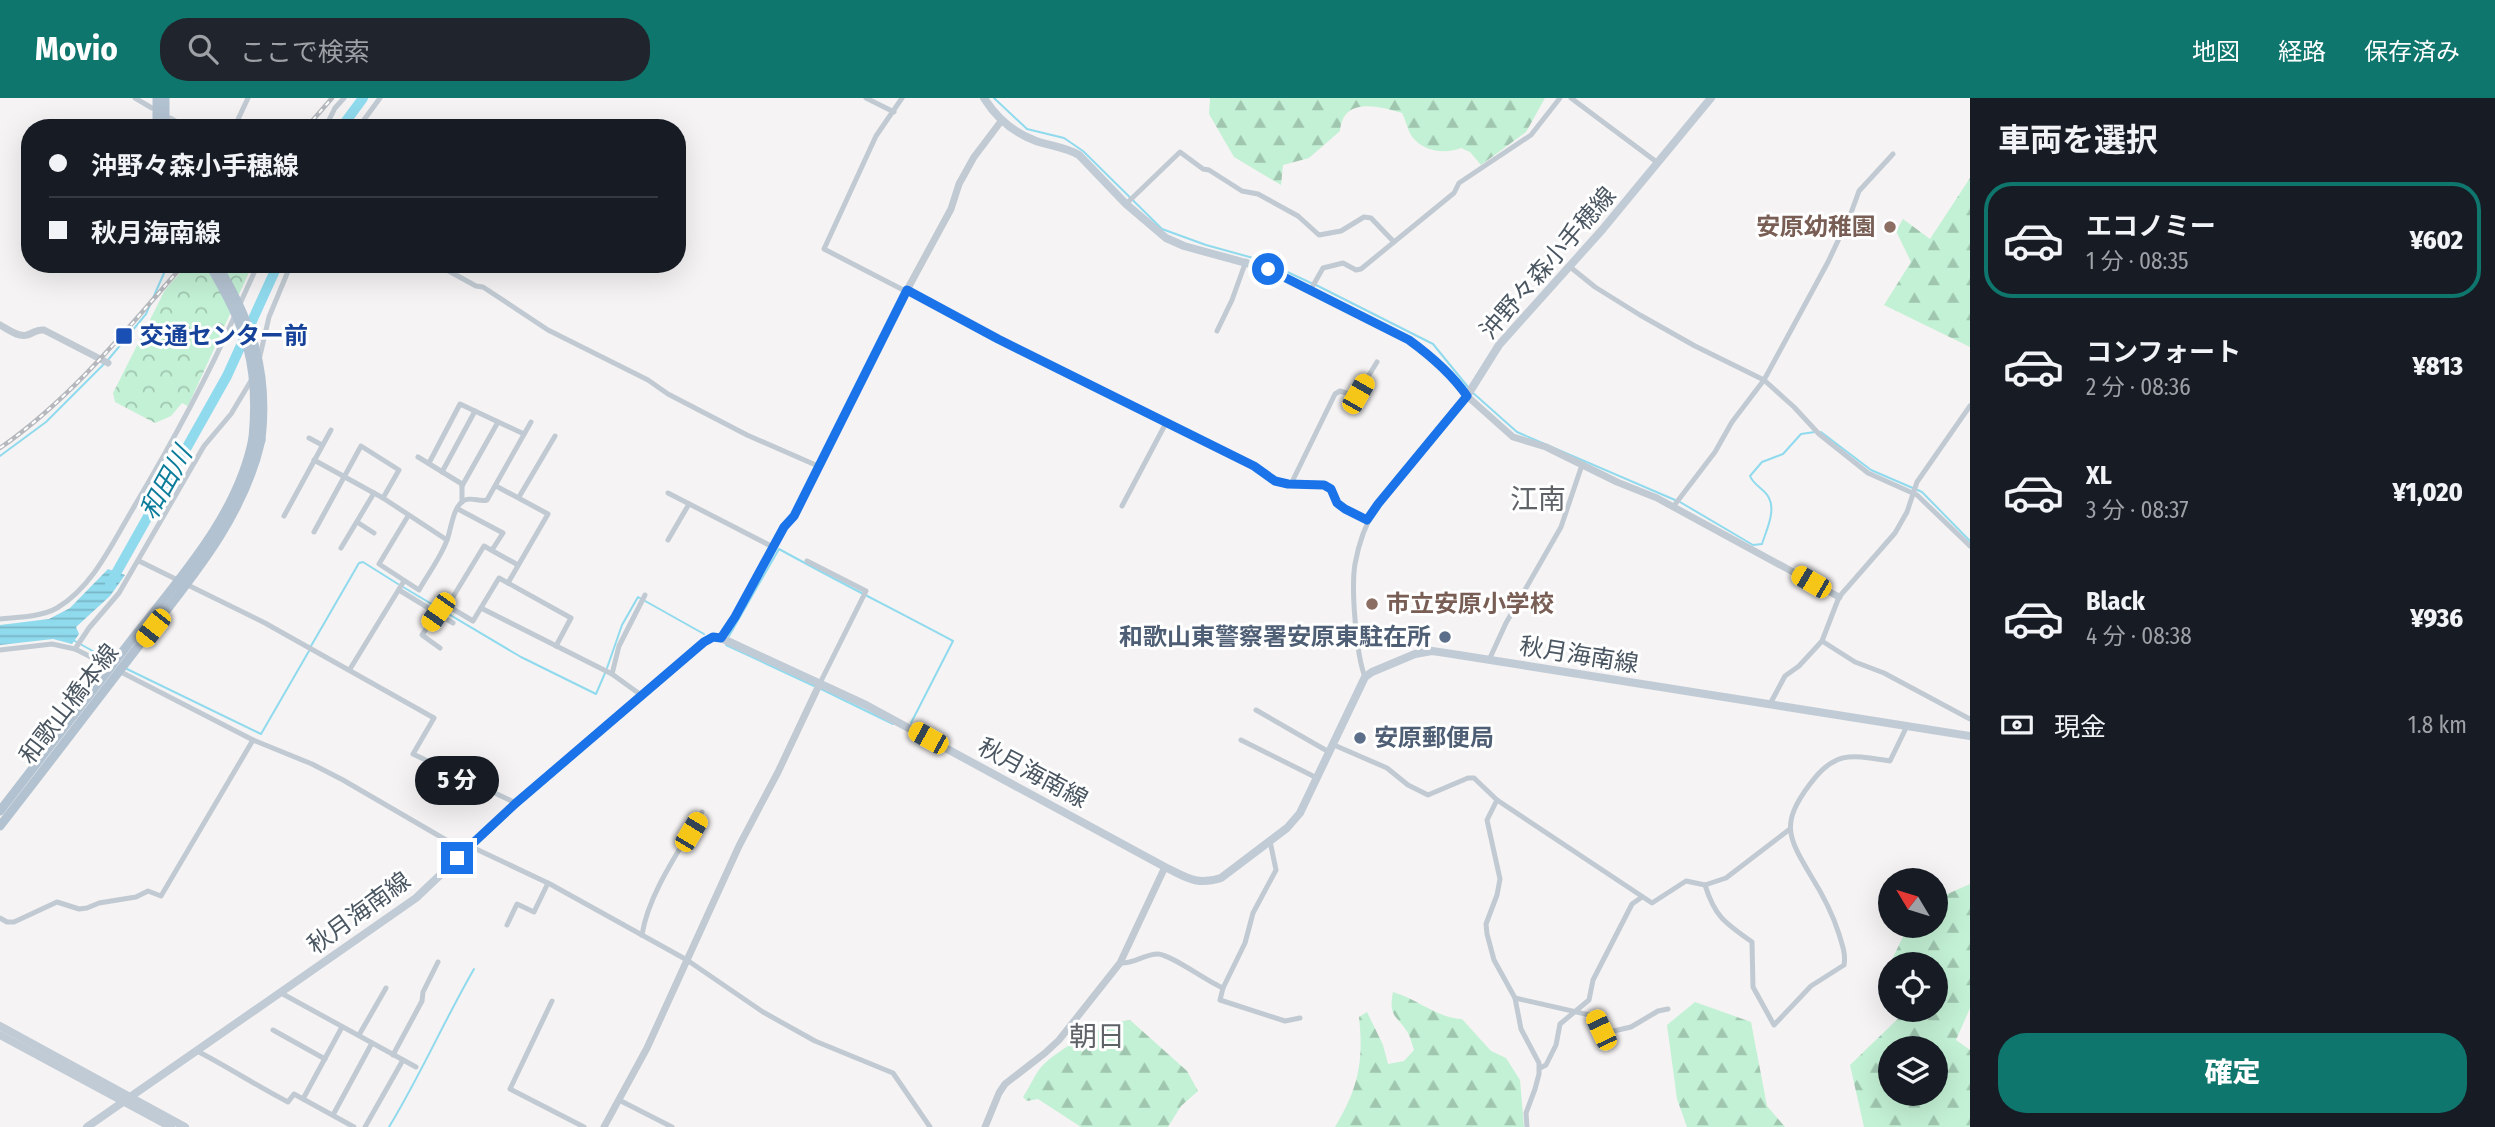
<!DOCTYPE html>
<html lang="ja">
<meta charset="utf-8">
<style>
:root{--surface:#171b24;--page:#20242c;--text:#f1f3f6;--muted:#9ea1a6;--line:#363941;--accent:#0f766e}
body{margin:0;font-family:"Fira Sans Condensed","Noto Sans JP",sans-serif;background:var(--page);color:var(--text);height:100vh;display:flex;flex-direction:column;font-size:26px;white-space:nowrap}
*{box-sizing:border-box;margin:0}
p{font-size:23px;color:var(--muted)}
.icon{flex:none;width:38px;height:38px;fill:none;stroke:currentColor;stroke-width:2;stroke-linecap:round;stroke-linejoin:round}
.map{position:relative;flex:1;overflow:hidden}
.sheet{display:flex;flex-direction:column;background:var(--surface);width:525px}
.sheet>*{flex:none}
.hud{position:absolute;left:21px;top:21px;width:665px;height:154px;border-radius:28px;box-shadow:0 7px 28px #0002;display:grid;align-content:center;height:154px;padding:0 28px;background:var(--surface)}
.needle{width:46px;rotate:308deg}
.buttons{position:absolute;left:1878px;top:770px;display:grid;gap:14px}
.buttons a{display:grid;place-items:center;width:70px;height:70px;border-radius:50%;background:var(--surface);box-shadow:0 7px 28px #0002;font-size:35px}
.end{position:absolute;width:32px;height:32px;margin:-16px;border:9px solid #1a73e8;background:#fff;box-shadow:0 0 0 4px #fff}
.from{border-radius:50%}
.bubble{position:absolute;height:49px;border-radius:24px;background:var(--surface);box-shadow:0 7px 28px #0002;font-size:23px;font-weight:800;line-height:49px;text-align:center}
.car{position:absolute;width:21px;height:42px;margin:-21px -10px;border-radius:9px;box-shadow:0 0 5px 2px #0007;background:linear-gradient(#f5c518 24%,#345 0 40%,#f5c518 0 76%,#345 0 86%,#f5c518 0)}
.hud b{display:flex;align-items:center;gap:24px;height:66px;font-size:26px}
.hud b+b{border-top:2px solid var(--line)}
.hud i{width:18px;height:18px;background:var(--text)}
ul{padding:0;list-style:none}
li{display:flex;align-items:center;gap:21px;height:116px;margin:0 14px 10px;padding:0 14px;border:4px solid transparent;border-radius:28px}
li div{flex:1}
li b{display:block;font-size:26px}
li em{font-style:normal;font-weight:800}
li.current{border-color:var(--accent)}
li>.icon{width:63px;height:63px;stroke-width:1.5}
h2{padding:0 28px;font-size:32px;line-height:84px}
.pay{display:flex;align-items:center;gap:18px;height:77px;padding:0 28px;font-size:26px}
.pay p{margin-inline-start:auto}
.button{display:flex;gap:14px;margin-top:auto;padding:14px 28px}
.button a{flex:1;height:80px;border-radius:28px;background:var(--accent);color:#fff;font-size:28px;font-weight:800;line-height:80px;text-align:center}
header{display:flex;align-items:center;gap:42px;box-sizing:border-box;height:98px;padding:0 35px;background:var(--accent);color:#fff}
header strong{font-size:33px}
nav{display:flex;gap:38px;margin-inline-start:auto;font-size:24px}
.search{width:490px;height:63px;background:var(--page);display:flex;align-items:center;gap:18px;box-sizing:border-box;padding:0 24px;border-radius:28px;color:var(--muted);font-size:26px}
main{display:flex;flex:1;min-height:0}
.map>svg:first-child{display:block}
.forest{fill:url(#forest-firs);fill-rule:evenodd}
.park{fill:url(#park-crowns)}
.water{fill:url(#water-rules)}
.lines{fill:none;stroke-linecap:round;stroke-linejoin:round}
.stream{stroke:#90daee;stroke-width:2}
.river{stroke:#90daee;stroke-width:10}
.minor{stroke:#c1cad2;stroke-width:5}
.tertiary{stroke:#c1cad2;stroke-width:7}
.secondary{stroke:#c1cbd6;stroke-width:8}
.primary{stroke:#b3c2d1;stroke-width:9}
.rail-casing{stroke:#b5b8bd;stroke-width:4.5}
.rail{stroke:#fff;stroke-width:2;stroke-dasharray:5;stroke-linecap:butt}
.primary-bridge{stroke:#b3c2d1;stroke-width:9}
.route{stroke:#1a73e8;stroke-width:9}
.education-dot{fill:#8d6e63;stroke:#fff;stroke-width:2.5}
.transit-dot{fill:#1a4fb4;stroke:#fff;stroke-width:2.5}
.service-dot{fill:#5c6f8a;stroke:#fff;stroke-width:2.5}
.labels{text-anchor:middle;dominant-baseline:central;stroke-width:6;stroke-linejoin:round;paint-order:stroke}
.education-label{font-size:24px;font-weight:bold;fill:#785e54;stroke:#fff;text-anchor:end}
.street-label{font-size:24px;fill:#4a5661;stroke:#fff}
.transit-label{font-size:24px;font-weight:bold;fill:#164399;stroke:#fff;text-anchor:start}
.service-label{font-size:24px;font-weight:bold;fill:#4e5e75;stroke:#fff;text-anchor:end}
.water-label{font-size:26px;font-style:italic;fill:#0c7c9b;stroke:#fff}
.quarter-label{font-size:28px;fill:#5f6368;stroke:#fff}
</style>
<header>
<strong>Movio</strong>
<div class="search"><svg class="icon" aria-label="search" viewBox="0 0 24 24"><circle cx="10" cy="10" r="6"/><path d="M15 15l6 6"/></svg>ここで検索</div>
<nav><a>地図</a><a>経路</a><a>保存済み</a></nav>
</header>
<main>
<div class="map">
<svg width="1970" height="1029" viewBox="0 0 1970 1029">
<defs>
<pattern id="forest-firs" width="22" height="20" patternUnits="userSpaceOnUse" patternTransform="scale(1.75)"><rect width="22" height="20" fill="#c3f1d5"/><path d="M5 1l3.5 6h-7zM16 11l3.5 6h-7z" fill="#a0c6b0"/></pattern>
<pattern id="park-crowns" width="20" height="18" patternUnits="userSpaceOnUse" patternTransform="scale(1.75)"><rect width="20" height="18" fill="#c3f1d5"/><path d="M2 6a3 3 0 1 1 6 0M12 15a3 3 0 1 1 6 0" fill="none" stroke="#a0c6b0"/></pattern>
<pattern id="water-rules" width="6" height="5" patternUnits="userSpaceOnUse" patternTransform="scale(1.75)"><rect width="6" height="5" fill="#90daee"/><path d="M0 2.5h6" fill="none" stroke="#78b4c4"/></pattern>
</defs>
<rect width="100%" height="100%" fill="#f5f3f3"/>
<g class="forest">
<path d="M 1210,0 L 1545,0 L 1526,34 L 1481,67 L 1470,54 L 1461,50 C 1445,56 1426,54 1414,41 C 1408,35 1406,22 1402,15 C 1375,7 1343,0 1340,33 L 1309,60 L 1283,67 L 1281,87 L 1234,59 L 1209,16 Z"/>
<path d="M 1970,80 L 1970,249 L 1884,207 L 1911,164 L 1896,133 L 1903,121 L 1930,141 Z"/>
<path d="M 1970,786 L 1970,910 L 1956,942 L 1970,952 L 1970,1029 L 1864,1029 L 1850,967 L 1907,912 L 1936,912 L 1936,866 L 1890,866 L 1890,870 L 1889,868 L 1908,828 L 1936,828 L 1936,801 ZM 1936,950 L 1936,996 L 1890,996 L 1890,950 Z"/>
<path d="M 1393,894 C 1417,901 1437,920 1462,921 L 1491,953 L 1506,960 L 1520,982 L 1524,1029 L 1335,1029 C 1358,991 1364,964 1359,919 L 1367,914 L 1383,947 L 1388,966 L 1404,963 L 1414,952 C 1412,947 1411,940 1408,935 C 1397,917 1388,919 1393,894 Z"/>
<path d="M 1695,904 L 1751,924 L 1767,1008 L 1785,1029 L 1687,1029 L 1677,1001 L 1667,927 Z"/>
<path d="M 1130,922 L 1187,973 L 1198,993 L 1181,1008 L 1168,1029 L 1081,1029 L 1038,1001 L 1027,1003 L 1023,999 C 1030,989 1035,975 1044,966 C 1062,949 1105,925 1130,922 Z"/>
</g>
<path class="park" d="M 188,166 L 245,166 L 251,170 L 188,308 L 182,305 L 171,318 L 155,325 L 115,304 L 113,295 L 165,192 Z"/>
<path class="water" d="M 108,471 L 125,477 L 110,498 L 76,529 L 79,536 L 72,546 L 53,541 L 0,547 L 0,527 L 49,521 L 70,510 Z"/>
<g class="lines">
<g class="stream">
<path d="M 994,0 L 1027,31 L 1064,40 L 1083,53 L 1162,131 L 1206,147 L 1264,163 L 1311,185"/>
<path d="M 1316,187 L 1433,246 L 1468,289"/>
<path d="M 108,262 L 146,216 L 168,166"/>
<path d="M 1472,294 L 1517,334 L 1675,402"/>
<path d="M 1821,334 L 1871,372 L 1922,394 L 1970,443"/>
<path d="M 0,358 L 46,324 L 104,266"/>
<path d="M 1680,404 L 1753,447 L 1762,446 C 1766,433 1776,413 1769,400 C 1765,391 1754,388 1750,378 L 1762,364 L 1783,356 L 1801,336 L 1815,334"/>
<path d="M 403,489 L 521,559 L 596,596 L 605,575"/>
<path d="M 729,538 L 779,451 C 837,483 895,512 953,543 L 911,625"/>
<path d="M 73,542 L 109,562"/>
<path d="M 726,547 L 814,588"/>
<path d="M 311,548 L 359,465 L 363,464 L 398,486"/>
<path d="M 607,570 L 622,527 L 638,499 L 704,536"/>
<path d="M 127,571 L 261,636 L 309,553"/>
<path d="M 819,590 L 893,626"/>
<path d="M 389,1029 C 420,978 444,923 474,871"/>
</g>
<g class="river">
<path d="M 341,30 L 363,0"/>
<path d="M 110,486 L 227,278 L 278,166"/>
</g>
<g class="minor">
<path d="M 135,0 L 152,10"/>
<path d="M 866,0 L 894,14"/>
<path d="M 902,0 L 876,38 L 824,151 L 998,241 L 1254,368 L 1275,383 L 1288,386 L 1324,387 L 1331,391 L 1337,405 L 1345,411 L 1367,422"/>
<path d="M 1571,0 L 1658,65"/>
<path d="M 170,20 L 188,30"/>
<path d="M 234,30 L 248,0"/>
<path d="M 325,30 L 335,10 L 344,0"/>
<path d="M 358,30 L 380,0"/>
<path d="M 1126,106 L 1180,54 L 1203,71 L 1209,72 L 1242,93 L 1258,96 L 1298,118 L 1319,137 L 1341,133 L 1364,119 L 1371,120 L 1394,144"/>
<path d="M 436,166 L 476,188 L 483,189 L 548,232 L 648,282 L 668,296 L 747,337 L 818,368"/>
<path d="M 1569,168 L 1595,189 L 1640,217 L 1695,248 L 1764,282 L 1794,309 L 1819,336 L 1868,375 L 1917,397 L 1970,448"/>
<path d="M 1311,191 L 1323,170 L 1343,165 L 1356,172 L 1361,171 L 1454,95 L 1459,85 L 1531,37 L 1560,0"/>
<path d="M 239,208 L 258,166"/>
<path d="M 1217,233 L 1232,202 L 1246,163"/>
<path d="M 259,262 L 269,219 L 291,166"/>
<path d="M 309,340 L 322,347"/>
<path d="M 418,359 L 462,386 L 462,404"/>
<path d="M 314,362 L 383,400 L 447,442"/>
<path d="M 429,365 L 460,306 L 524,336"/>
<path d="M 442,374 L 475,313"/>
<path d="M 1291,386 L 1335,296 L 1340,293 L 1356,298 L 1377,264"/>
<path d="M 462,388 L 498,324"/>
<path d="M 496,388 L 548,416 L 508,485"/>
<path d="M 668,395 L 773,449"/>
<path d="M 519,399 L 555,338"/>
<path d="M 1122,408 L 1166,325"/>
<path d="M 1673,409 L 1715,354 L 1732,324 L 1764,282 L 1828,164 L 1851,115 L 1859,93 L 1893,56"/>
<path d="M 458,411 L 503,435 L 492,452"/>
<path d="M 284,418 L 331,332"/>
<path d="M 408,418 L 379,466 L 419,492 C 428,476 441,459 447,442 C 451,432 453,407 465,402 C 472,399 480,404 487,402 L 531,324"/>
<path d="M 357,424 L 374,435"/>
<path d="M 314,434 L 361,348 L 399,372 L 383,400"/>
<path d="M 668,442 L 689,406"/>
<path d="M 341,450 L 374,395"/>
<path d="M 139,463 L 265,525 L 434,620 L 413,656 L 516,705"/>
<path d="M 807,463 L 866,493 L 820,585"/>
<path d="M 399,492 L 453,525"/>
<path d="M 448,508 L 473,523 L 499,480 L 571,520 L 556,548"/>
<path d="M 481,510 L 612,576 L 641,597"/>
<path d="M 437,515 L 422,537 L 440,550"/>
<path d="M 442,517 L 484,448 L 518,467"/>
<path d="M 0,521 C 18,519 41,519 57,510 C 92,489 111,448 131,414 C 169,350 205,285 235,217"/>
<path d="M 721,540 L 735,519 L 784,429 L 795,418"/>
<path d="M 1822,543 L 1855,564 L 1884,575 L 1970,621"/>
<path d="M 75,551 L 89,530 L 119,495 L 204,348 L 231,316 L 252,281"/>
<path d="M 0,552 L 52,546 L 75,551 L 111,569"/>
<path d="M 1489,562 L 1506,525 L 1561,429 L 1582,367"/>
<path d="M 350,571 L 404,483"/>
<path d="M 119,573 L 253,642 L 312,666 L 343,682 L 453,746 L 476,751 L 550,786 L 687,862 L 763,914 L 815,943 L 893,975 L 930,1029"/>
<path d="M 612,576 L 619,548 L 645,497"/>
<path d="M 1365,579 C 1356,556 1351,490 1355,466 C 1359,444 1366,424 1378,406 L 1467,298"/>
<path d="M 1770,606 L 1785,578 L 1799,568 L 1822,543 L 1839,499 L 1895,435 L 1907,414 L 1917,384 L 1970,308"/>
<path d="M 1256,612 L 1329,654"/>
<path d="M 1241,642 L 1317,680"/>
<path d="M 1334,647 L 1387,670 L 1408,687 L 1428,697 L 1468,680 L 1474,680 L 1497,702 L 1652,805 L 1686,783 L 1705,787 L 1726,780 L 1790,731"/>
<path d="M 1497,702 L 1487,722 L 1500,781 L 1497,797 L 1486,826 L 1487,836 L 1494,862 L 1515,900 L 1521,931 L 1539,965 L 1539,976 L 1535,991 L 1526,1015 L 1527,1029"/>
<path d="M 1270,743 L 1276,772 L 1253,815 L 1245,845 L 1223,890 L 1220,902 L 1285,923 L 1300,920"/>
<path d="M 1705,787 C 1715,819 1725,825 1752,844 L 1753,889 L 1774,927 L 1811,888 L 1844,867 C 1846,855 1842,847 1839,836 C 1832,814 1823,797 1811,778 C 1788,739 1780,726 1810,686 C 1835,652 1852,657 1890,663 L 1907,628"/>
<path d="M 0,820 L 7,824 L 14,824 L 57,804 L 79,811 L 87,810 L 99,805 L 136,799 L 148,793 L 161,798 L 253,642"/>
<path d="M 507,827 L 517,806 L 534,814 L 548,785"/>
<path d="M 642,837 C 648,796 681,750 702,714"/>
<path d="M 1120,865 C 1134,866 1144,856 1158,856 C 1170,856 1208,884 1223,890"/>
<path d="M 281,895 L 416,969"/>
<path d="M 1515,900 L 1594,918 L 1605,935 L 1631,929 L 1658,913 L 1668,911"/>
<path d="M 552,903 L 510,991 L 584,1029"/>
<path d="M 273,932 L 325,961"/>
<path d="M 359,937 L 386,890"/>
<path d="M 197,953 C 228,969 257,988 288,1004 L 294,996 L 354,1029"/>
<path d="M 393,957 L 422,903 L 423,894 L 438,864"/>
<path d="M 1540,970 L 1546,967 L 1556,947 L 1560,926 L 1589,902 L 1593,882 L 1632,806 L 1642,799"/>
<path d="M 303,1001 L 342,929"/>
<path d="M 619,1002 L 672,1029"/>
<path d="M 333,1017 L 372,945"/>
<path d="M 365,1029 L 403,962"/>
</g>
<g class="tertiary">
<path d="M 0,227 C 7,231 19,240 27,237 C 35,235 35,231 44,232 L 108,265"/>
<path d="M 1467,298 L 1513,339 L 1546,349 L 1617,384 L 1657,400 L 1839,499"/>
<path d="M 795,418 L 907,192 L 951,111 L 959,86 L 974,59 L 1002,22"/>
<path d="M 604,1029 L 647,950 L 739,748 L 778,674 L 820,585"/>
<path d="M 985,1029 L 999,995 L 1005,986 L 1045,955 L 1059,942 L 1120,865 L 1165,769"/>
</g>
<g class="secondary">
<path d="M 984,0 C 996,19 1014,35 1036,43 C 1050,48 1065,49 1079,57 L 1126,106 L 1166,140 L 1184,148 L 1268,171 L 1409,242 C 1431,258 1451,275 1467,298 L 1499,247 L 1602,132 L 1711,0"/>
<path d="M 0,928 L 185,1029"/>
<path d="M 0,937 L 171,1029"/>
<path d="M 87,1029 L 416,800 L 516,705 L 704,544 L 713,539 L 721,540 L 866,607 L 1165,769 C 1186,779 1196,788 1221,780 L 1287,730 L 1300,715 L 1365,579 L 1372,574 L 1415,556 L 1432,553 L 1446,555 L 1970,638"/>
</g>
<g class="primary">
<path d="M 165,0 L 165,30"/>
<path d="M 157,30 L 157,0"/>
<path d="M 0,713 C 43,657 87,600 130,544 C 178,482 238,418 253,340"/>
<path d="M 0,728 C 46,669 91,610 137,550 C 186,486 243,423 261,342"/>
</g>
<g class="rail-casing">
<g id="rail">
<path d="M 306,30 L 332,0"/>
<path d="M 0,350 C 72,300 127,231 184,166"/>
</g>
</g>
<use href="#rail" class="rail"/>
<g class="primary-bridge">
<path d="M 209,166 C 246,228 260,267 253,340"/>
<path d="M 217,166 C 252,225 269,273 261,342"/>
</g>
</g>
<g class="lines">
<path class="route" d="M 457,760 L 516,705 L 704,544 L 713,539 L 721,540 L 735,519 L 784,429 L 794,418 L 907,192 L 998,241 L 1254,368 L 1275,383 L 1288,386 L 1324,387 L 1331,391 L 1337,405 L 1345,411 L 1367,422 L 1378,406 L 1467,298 C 1451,275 1431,258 1409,242 L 1268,171"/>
</g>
<g class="education-dot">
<circle cx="1890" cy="129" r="7"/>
<circle cx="1372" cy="506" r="7"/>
</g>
<rect class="transit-dot" x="115" y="229" width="18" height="18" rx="3.5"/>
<g class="service-dot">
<circle cx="1445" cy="539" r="7"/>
<circle cx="1360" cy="640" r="7"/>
</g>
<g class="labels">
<g class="education-label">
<text x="1876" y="129">安原幼稚園</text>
<text x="1386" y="506" text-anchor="start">市立安原小学校</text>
</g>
<g class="street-label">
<text transform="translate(1548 165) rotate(-49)">沖野々森小手穂線</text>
<text transform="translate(1579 557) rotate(9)">秋月海南線</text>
<text transform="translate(69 606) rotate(-52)">和歌山橋本線</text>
<text transform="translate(1033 675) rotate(28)">秋月海南線</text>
<text transform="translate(359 815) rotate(-36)">秋月海南線</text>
</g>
<g class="transit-label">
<text x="140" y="238">交通センター前</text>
</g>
<g class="service-label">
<text x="1431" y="539">和歌山東警察署安原東駐在所</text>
<text x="1374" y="640" text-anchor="start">安原郵便局</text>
</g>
<g class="water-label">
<text transform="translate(166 385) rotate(-61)">和田川</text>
</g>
<g class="quarter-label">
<text x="1538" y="401">江南</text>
<text x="1097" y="938">朝日</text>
</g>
</g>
</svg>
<div class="buttons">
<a><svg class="needle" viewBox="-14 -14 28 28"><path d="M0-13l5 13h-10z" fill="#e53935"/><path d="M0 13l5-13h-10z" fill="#9ea1a6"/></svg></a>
<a><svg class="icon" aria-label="locate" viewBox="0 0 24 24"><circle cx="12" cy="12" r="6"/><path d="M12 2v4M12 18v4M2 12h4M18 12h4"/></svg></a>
<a><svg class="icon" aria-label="layers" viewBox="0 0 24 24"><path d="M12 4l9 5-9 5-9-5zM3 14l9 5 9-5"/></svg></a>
</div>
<i class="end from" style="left:1268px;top:171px"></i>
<i class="end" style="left:457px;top:760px"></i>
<div class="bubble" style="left:415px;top:658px;width:84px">5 分</div>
<i class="car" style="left:1358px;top:296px;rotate:30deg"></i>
<i class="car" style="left:1811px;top:484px;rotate:300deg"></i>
<i class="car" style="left:438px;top:514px;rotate:215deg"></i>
<i class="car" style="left:153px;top:530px;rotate:218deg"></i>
<i class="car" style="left:928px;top:640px;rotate:299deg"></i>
<i class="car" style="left:691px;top:734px;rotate:31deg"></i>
<i class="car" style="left:1601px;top:932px;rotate:335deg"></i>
<div class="hud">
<b><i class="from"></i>沖野々森小手穂線</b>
<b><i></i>秋月海南線</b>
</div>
</div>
<section class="sheet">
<h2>車両を選択</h2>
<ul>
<li class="current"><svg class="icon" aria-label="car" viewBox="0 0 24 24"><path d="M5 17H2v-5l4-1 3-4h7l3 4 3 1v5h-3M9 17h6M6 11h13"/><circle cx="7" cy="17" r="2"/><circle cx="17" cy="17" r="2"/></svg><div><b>エコノミー</b><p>1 分 · 08:35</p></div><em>¥602</em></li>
<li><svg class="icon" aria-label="car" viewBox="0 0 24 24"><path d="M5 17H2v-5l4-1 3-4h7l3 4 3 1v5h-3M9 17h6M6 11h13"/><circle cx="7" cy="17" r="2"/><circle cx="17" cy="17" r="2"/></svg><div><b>コンフォート</b><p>2 分 · 08:36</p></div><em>¥813</em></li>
<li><svg class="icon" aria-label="car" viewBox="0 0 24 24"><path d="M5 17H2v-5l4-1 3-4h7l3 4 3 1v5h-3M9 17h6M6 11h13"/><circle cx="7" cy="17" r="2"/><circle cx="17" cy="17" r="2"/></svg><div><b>XL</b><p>3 分 · 08:37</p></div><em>¥1,020</em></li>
<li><svg class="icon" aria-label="car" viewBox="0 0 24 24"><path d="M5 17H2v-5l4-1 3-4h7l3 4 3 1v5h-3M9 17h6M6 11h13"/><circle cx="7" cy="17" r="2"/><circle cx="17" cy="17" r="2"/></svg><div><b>Black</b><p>4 分 · 08:38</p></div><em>¥936</em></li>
</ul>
<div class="pay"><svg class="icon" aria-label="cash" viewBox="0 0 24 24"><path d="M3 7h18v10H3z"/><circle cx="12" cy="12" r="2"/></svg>現金<p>1.8 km</p></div>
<div class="button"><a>確定</a></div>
</section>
</main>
